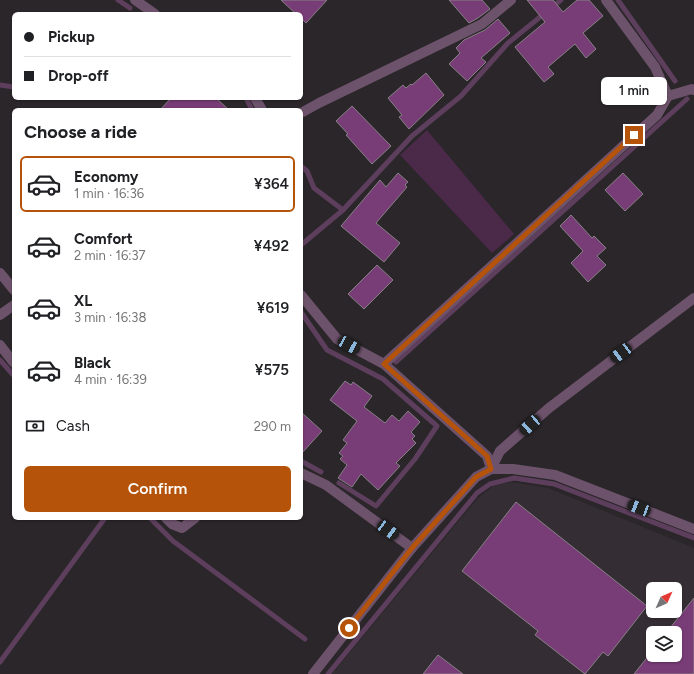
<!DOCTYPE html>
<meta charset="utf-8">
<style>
:root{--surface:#fff;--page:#f6f6f6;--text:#202124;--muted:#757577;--line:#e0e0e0;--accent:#b45309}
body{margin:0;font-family:Figtree,sans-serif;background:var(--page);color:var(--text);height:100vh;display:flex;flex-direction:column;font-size:15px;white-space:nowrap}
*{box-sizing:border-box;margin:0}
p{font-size:13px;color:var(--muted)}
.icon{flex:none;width:22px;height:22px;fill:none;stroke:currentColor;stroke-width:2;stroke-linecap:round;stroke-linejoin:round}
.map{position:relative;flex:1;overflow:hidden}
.details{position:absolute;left:12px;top:108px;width:291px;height:412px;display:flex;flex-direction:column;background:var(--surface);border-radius:6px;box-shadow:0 1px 3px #0004}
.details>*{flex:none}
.banner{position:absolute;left:12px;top:12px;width:291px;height:88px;border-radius:6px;box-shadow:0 1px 3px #0004;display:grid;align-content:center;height:88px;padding:0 12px;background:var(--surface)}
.needle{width:26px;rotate:45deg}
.buttons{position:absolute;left:646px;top:582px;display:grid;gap:8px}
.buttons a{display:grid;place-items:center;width:36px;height:36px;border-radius:6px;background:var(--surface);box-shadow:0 1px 3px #0004;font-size:20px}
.end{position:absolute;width:18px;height:18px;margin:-9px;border:5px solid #b45309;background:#fff;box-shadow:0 0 0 2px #fff}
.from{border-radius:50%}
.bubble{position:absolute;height:28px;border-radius:6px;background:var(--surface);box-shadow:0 1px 3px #0004;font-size:13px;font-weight:600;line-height:28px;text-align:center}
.car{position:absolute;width:12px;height:24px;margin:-12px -6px;border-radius:5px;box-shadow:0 0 3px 1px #0007;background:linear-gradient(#222 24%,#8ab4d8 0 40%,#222 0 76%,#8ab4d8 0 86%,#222 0)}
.banner b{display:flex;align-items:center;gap:14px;height:38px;font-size:15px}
.banner b+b{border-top:1px solid var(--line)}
.banner i{width:10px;height:10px;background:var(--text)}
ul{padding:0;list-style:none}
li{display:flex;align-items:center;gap:12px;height:56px;margin:0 8px 6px;padding:0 4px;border:2px solid transparent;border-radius:6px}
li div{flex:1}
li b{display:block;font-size:15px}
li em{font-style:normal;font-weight:600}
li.active{border-color:var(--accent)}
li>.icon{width:36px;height:36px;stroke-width:1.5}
h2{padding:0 12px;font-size:18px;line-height:48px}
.pay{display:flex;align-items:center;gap:10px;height:44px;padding:0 12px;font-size:15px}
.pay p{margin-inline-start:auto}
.button{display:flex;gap:8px;margin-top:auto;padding:8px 12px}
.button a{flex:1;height:46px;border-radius:6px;background:var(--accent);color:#fff;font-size:16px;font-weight:600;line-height:46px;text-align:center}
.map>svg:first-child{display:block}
.built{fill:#352d34;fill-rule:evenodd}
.green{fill:#4a2949}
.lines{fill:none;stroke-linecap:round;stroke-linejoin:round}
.stream{stroke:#5d3f5d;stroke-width:5}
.building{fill:#783c76;stroke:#868185}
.minor{stroke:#6d526b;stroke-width:10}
.route{stroke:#b45309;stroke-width:5}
</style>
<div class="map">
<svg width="694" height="674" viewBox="0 0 694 674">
<rect width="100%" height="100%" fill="#2a2629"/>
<path class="built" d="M 511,482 L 548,488 L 694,548 L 694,674 L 332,674 L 477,499 L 493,486 ZM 653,589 L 675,589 L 675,611 L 653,611 ZM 653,633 L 675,633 L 675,655 L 653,655 Z"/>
<path class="green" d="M 427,130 L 514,234 L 492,253 L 400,155 Z"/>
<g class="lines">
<g class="stream">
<path d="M 118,0 L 130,8"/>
<path d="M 618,0 L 675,81"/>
<path d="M 551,8 L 561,0"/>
<path d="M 0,85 L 14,87"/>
<path d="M 246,98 L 252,110"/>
<path d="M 301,166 L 307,171 L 314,188 L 343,210"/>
<path d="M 301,245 L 343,210 L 412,136 L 461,96 L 508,43 L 545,13"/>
<path d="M 301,312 L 327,350 L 383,379 L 437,426 L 415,459 L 376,506 L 339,483"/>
<path d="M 0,360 L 14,376"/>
<path d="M 396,362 L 687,99"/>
<path d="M 301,461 L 321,472"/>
<path d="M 150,518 L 173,541 L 305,639"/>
<path d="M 0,662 L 105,518"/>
<path d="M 328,674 L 477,493 L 490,484 L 514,478 L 554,484 L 694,538"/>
</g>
</g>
<g class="building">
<path d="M 281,0 L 327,0 L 306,23 L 301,18 L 301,14 L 296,14 Z"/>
<path d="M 449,0 L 482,0 L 490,9 L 478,18 L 469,23 Z"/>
<path d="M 527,0 L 553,0 L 563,12 L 577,0 L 589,0 L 603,16 L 583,33 L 596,49 L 586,58 L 575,44 L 548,67 L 554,74 L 544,82 L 515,47 L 545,22 Z"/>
<path d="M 498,19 L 510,33 L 481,58 L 486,62 L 467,81 L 449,64 L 460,53 L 456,48 L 464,40 L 485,30 Z"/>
<path d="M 426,73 L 444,95 L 409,129 L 399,117 L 402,115 L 388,98 L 403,85 L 406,88 L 411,84 L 412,85 Z"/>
<path d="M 171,98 L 216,98 L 229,110 L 160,110 Z"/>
<path d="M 352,106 L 391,146 L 372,164 L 346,135 L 348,134 L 336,121 Z"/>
<path d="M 398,173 L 408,182 L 405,185 L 407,187 L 376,223 L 400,243 L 384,262 L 341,226 L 380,180 L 386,187 Z"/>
<path d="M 623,173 L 643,194 L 625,211 L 605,190 Z"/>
<path d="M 571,215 L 592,238 L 594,236 L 606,248 L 597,256 L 606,265 L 588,282 L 571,263 L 583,251 L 560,226 Z"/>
<path d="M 377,265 L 393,280 L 364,309 L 348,294 Z"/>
<path d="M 345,381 L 351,385 L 353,382 L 372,396 L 364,407 L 385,423 L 392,415 L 399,421 L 408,411 L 420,422 L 411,432 L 415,436 L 412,439 L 416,443 L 396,463 L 400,466 L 378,490 L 361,474 L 352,487 L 338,478 L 347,465 L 340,459 L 343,456 L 339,453 L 347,443 L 343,440 L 357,421 L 330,400 Z"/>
<path d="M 301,412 L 322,431 L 301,454 Z"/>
<path d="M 516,502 L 647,606 L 608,656 L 603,652 L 585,674 L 535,635 L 538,631 L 462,571 Z"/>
<path d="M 694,598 L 694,674 L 634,674 L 653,650 L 653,655 L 675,655 L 675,633 L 666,633 Z"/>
<path d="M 438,655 L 463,674 L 423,674 Z"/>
</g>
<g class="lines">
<g class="minor">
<path d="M 135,0 L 155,14"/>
<path d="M 668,96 L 692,89 L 694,90"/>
<path d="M 255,98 L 262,110"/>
<path d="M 301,113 L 319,103 L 482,24 L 511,0"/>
<path d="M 0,273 L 14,290"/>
<path d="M 301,295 L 337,339 L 384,364 L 487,456 L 491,469"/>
<path d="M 0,315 L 14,305"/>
<path d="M 0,345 L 14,363"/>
<path d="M 384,364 L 657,115 L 668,96 L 655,67 L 606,0"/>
<path d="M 491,469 L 500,451 L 549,408 L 694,298"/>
<path d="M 301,473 L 326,485 L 412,548"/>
<path d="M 166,518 L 172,524 L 182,528 L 195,518"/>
<path d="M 313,674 L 412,548 L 476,477 L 491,469 L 513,469 L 555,475 L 694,529"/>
</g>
</g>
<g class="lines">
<path class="route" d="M 349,628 L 412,548 L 476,477 L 491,469 L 487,456 L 384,364 L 634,135"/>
</g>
</svg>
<div class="buttons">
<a><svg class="needle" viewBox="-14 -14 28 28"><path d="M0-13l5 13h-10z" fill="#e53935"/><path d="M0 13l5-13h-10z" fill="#757577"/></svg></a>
<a><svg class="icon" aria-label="layers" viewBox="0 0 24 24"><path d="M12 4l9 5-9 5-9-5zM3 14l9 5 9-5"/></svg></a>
</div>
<i class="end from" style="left:349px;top:628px"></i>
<i class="end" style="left:634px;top:135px"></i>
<div class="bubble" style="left:601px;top:77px;width:66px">1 min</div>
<i class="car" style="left:349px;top:345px;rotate:119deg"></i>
<i class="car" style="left:621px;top:353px;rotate:233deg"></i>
<i class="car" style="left:530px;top:425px;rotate:228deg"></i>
<i class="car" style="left:639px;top:508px;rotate:291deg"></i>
<i class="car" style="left:388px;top:530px;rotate:126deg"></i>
<div class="banner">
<b><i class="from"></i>Pickup</b>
<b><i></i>Drop-off</b>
</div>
<section class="details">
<h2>Choose a ride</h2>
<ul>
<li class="active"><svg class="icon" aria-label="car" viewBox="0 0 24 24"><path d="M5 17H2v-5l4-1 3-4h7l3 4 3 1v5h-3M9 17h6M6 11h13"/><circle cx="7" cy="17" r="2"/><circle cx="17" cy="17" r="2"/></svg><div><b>Economy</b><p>1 min · 16:36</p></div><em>¥364</em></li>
<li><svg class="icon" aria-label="car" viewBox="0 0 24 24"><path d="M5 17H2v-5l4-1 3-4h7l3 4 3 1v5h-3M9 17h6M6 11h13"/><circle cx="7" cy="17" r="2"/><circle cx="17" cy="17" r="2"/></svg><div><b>Comfort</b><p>2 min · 16:37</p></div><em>¥492</em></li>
<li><svg class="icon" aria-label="car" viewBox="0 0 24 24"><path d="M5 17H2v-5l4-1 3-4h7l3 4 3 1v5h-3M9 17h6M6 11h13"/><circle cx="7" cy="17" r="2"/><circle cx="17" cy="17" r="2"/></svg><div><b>XL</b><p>3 min · 16:38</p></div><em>¥619</em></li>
<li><svg class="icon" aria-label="car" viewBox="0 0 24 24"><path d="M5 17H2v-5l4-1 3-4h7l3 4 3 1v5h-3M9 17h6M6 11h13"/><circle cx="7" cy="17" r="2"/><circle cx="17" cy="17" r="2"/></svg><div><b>Black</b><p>4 min · 16:39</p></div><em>¥575</em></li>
</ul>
<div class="pay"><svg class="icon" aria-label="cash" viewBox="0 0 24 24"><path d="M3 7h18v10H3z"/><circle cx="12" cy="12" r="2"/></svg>Cash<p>290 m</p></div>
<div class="button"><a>Confirm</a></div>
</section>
</div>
